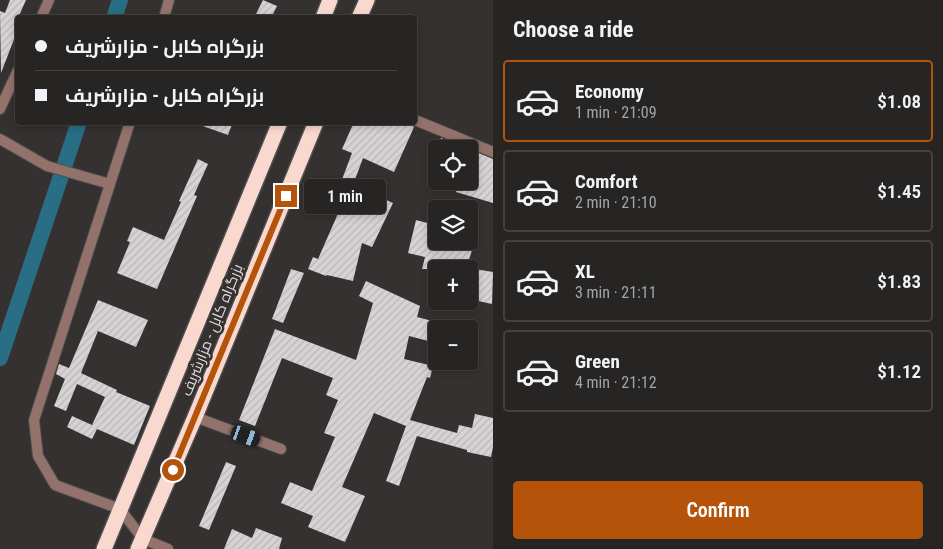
<!DOCTYPE html>
<meta charset="utf-8">
<style>
:root{--surface:#272524;--page:#2f2d2c;--text:#f1f3f6;--muted:#a4a5a6;--line:#434241;--accent:#b45309}
body{margin:0;font-family:"Roboto Condensed",Cairo,sans-serif;background:var(--page);color:var(--text);height:100vh;display:flex;flex-direction:column;font-size:19px;white-space:nowrap}
*{box-sizing:border-box;margin:0}
p{font-size:16px;color:var(--muted)}
.icon{flex:none;width:28px;height:28px;fill:none;stroke:currentColor;stroke-width:2;stroke-linecap:round;stroke-linejoin:round}
.map{position:relative;flex:1;overflow:hidden}
.drawer{display:flex;flex-direction:column;background:var(--surface);width:450px}
.drawer>*{flex:none}
.top-card{position:absolute;left:15px;top:15px;width:402px;height:110px;border-radius:5px;box-shadow:0 2px 8px #0003,0 0 0 1px var(--line);display:grid;align-content:center;height:110px;padding:0 20px;background:var(--surface)}
.tools{position:absolute;left:428px;top:140px;display:grid;gap:10px}
.tools a{display:grid;place-items:center;width:50px;height:50px;border-radius:5px;background:var(--surface);box-shadow:0 2px 8px #0003,0 0 0 1px var(--line);font-size:25px}
.end{position:absolute;width:22px;height:22px;margin:-11px;border:6px solid #b45309;background:#fff;box-shadow:0 0 0 2px #fff}
.from{border-radius:50%}
.bubble{position:absolute;height:35px;border-radius:5px;background:var(--surface);box-shadow:0 2px 8px #0003,0 0 0 1px var(--line);font-size:16px;font-weight:600;line-height:35px;text-align:center}
.car{position:absolute;width:15px;height:30px;margin:-15px -8px;border-radius:6px;box-shadow:0 0 4px 1px #0007;background:linear-gradient(#222 24%,#8ab4d8 0 40%,#222 0 76%,#8ab4d8 0 86%,#222 0)}
.top-card b{display:flex;align-items:center;gap:18px;height:48px;font-size:19px}
.top-card b+b{border-top:1px solid var(--line)}
.top-card i{width:12px;height:12px;background:var(--text)}
ul{padding:0;list-style:none}
li{display:flex;align-items:center;gap:15px;height:82px;margin:0 10px 8px;padding:0 10px;border:2px solid var(--line);border-radius:5px}
li div{flex:1}
li b{display:block;font-size:19px}
li em{font-style:normal;font-weight:600}
li.active{border-color:var(--accent)}
li>.icon{width:45px;height:45px;stroke-width:1.5}
h2{padding:0 20px;font-size:22px;line-height:60px}
.button{display:flex;gap:10px;margin-top:auto;padding:10px 20px}
.button a{flex:1;height:58px;border-radius:5px;background:var(--accent);color:#fff;font-size:20px;font-weight:600;line-height:58px;text-align:center}
main{display:flex;flex:1;min-height:0}
.map>svg:first-child{display:block}
.lines{fill:none;stroke-linecap:round;stroke-linejoin:round}
.canal{stroke:#296e84;stroke-width:16}
.building{fill:url(#building-hatch)}
.street-casing{stroke:#4f4d4c;stroke-width:12}
.highway-casing{stroke:#4f4d4c;stroke-width:18}
.street{stroke:#93726b;stroke-width:10}
.highway{stroke:#f9d8d0;stroke-width:15}
.route{stroke:#b45309;stroke-width:6}
.labels{text-anchor:middle;dominant-baseline:central;stroke-width:5;stroke-linejoin:round;paint-order:stroke}
.street-label{font-size:15px;fill:#dfdddd;stroke:#343130}
</style>
<main>
<div class="map">
<svg width="493" height="549" viewBox="0 0 493 549">
<defs>
<pattern id="building-hatch" width="6" height="6" patternUnits="userSpaceOnUse" patternTransform="scale(1.25)"><rect width="6" height="6" fill="#d6d3d5"/><path d="M-1 1l2-2M0 6l6-6M5 7l2-2" fill="none" stroke="#b9b6b8"/></pattern>
</defs>
<rect width="100%" height="100%" fill="#343130"/>
<g class="lines">
<g class="canal">
<path d="M 114,18 L 120,0"/>
<path d="M 0,358 L 79,122"/>
</g>
</g>
<g class="building">
<path d="M 10,0 L 26,0 L 18,18 L 18,29 L 1,73 L 0,11 L 5,13 Z"/>
<path d="M 263,0 L 277,6 L 271,18 L 254,18 Z"/>
<path d="M 197,122 L 233,122 L 228,135 L 197,124 Z"/>
<path d="M 354,122 L 409,122 L 414,127 L 394,172 L 363,158 L 353,185 L 393,203 L 372,247 L 362,243 L 353,281 L 327,275 L 326,276 L 308,269 L 313,257 L 318,259 L 340,209 L 332,206 L 352,153 L 342,149 Z"/>
<path d="M 441,138 L 467,149 L 437,149 Z"/>
<path d="M 469,149 L 493,159 L 493,203 L 456,192 L 459,181 L 469,181 Z"/>
<path d="M 198,159 L 208,164 L 194,195 L 197,196 L 157,289 L 117,273 L 130,242 L 127,241 L 133,227 L 164,240 L 181,202 L 179,201 Z"/>
<path d="M 416,220 L 431,224 L 430,226 L 436,228 L 436,241 L 475,241 L 466,269 L 422,269 L 425,257 L 408,253 Z"/>
<path d="M 469,268 L 493,272 L 492,304 L 469,299 Z"/>
<path d="M 291,269 L 304,273 L 283,323 L 272,319 Z"/>
<path d="M 366,281 L 420,306 L 417,317 L 436,322 L 436,343 L 409,336 L 404,359 L 433,366 L 430,378 L 427,377 L 410,420 L 457,433 L 459,425 L 472,428 L 475,414 L 493,418 L 493,447 L 491,457 L 467,452 L 467,450 L 417,436 L 399,486 L 386,481 L 406,426 L 374,413 L 342,487 L 365,496 L 345,542 L 308,527 L 313,516 L 281,503 L 290,482 L 312,491 L 335,437 L 324,433 L 338,400 L 326,395 L 333,378 L 282,358 L 255,426 L 239,420 L 275,329 L 356,360 L 373,303 L 359,296 Z"/>
<path d="M 98,300 L 148,320 L 136,347 L 98,331 L 81,373 L 117,390 L 116,392 L 150,406 L 134,445 L 97,429 L 92,439 L 67,427 L 72,416 L 92,425 L 105,397 L 77,384 L 66,411 L 54,406 L 65,379 L 56,374 L 59,364 L 69,368 Z"/>
<path d="M 226,462 L 236,466 L 209,530 L 199,526 Z"/>
<path d="M 256,528 L 282,538 L 279,549 L 224,549 L 232,529 L 252,538 Z"/>
</g>
<g class="lines">
<g class="street-casing">
<g id="street">
<path d="M 41,18 L 49,0"/>
<path d="M 164,18 L 169,0"/>
<path d="M 0,109 L 18,70"/>
<path d="M 415,120 L 493,152"/>
<path d="M 130,122 L 34,420 L 38,456 L 55,485 L 120,509 L 143,539 L 168,549"/>
<path d="M 0,139 L 47,166 L 110,184"/>
<path d="M 195,417 L 281,449"/>
</g>
</g>
<g class="highway-casing">
<g id="highway">
<path d="M 323,18 L 330,0"/>
<path d="M 359,18 L 367,0"/>
<path d="M 104,549 L 280,122"/>
<path d="M 138,549 L 195,417 L 316,122"/>
</g>
</g>
<use href="#street" class="street"/>
<use href="#highway" class="highway"/>
</g>
<g class="lines">
<path class="route" d="M 173,470 L 286,196"/>
</g>
<g class="labels">
<g class="street-label">
<text transform="translate(212 330) rotate(-68)">بزرگراه کابل - مزارشریف</text>
</g>
</g>
</svg>
<div class="tools">
<a><svg class="icon" aria-label="locate" viewBox="0 0 24 24"><circle cx="12" cy="12" r="6"/><path d="M12 2v4M12 18v4M2 12h4M18 12h4"/></svg></a>
<a><svg class="icon" aria-label="layers" viewBox="0 0 24 24"><path d="M12 4l9 5-9 5-9-5zM3 14l9 5 9-5"/></svg></a>
<a>+</a>
<a>−</a>
</div>
<i class="end from" style="left:173px;top:470px"></i>
<i class="end" style="left:286px;top:196px"></i>
<div class="bubble" style="left:304px;top:179px;width:82px">1 min</div>
<i class="car" style="left:246px;top:436px;rotate:110deg"></i>
<div class="top-card">
<b><i class="from"></i>بزرگراه کابل - مزارشریف</b>
<b><i></i>بزرگراه کابل - مزارشریف</b>
</div>
</div>
<section class="drawer">
<h2>Choose a ride</h2>
<ul>
<li class="active"><svg class="icon" aria-label="car" viewBox="0 0 24 24"><path d="M5 17H2v-5l4-1 3-4h7l3 4 3 1v5h-3M9 17h6M6 11h13"/><circle cx="7" cy="17" r="2"/><circle cx="17" cy="17" r="2"/></svg><div><b>Economy</b><p>1 min · 21:09</p></div><em>$1.08</em></li>
<li><svg class="icon" aria-label="car" viewBox="0 0 24 24"><path d="M5 17H2v-5l4-1 3-4h7l3 4 3 1v5h-3M9 17h6M6 11h13"/><circle cx="7" cy="17" r="2"/><circle cx="17" cy="17" r="2"/></svg><div><b>Comfort</b><p>2 min · 21:10</p></div><em>$1.45</em></li>
<li><svg class="icon" aria-label="car" viewBox="0 0 24 24"><path d="M5 17H2v-5l4-1 3-4h7l3 4 3 1v5h-3M9 17h6M6 11h13"/><circle cx="7" cy="17" r="2"/><circle cx="17" cy="17" r="2"/></svg><div><b>XL</b><p>3 min · 21:11</p></div><em>$1.83</em></li>
<li><svg class="icon" aria-label="car" viewBox="0 0 24 24"><path d="M5 17H2v-5l4-1 3-4h7l3 4 3 1v5h-3M9 17h6M6 11h13"/><circle cx="7" cy="17" r="2"/><circle cx="17" cy="17" r="2"/></svg><div><b>Green</b><p>4 min · 21:12</p></div><em>$1.12</em></li>
</ul>
<div class="button"><a>Confirm</a></div>
</section>
</main>
